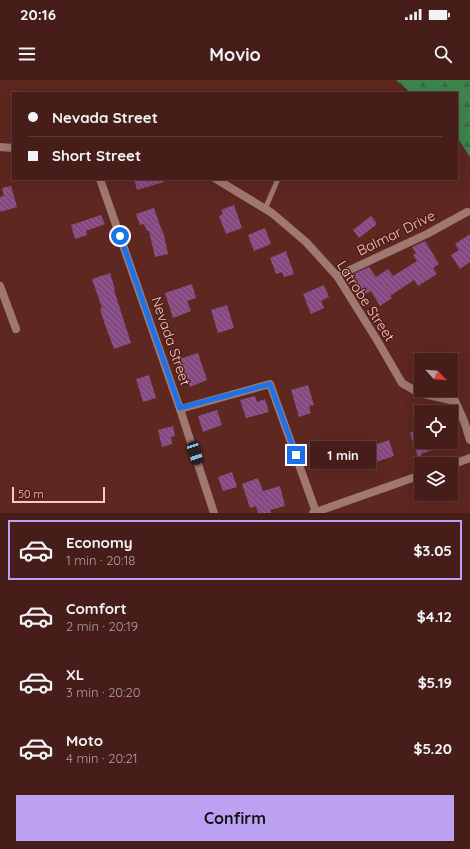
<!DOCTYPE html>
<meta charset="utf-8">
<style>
:root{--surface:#461d18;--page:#4d2621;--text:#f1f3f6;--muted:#b0a2a2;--line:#5e3b37;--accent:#bca0f2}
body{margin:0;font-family:Quicksand,sans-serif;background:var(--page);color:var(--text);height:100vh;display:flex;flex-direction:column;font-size:15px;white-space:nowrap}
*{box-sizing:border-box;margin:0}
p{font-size:13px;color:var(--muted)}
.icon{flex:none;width:22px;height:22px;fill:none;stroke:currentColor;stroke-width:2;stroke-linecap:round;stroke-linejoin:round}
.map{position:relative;height:433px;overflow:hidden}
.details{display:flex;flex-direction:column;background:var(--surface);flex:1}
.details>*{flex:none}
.top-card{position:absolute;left:12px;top:12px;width:446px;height:88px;border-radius:0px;box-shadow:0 4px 16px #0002,0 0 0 1px var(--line);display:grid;align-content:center;height:88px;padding:0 16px;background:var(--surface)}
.needle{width:26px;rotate:116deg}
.fabs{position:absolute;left:414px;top:273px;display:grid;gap:8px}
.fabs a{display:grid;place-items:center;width:44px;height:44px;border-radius:0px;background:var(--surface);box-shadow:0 4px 16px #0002,0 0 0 1px var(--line);font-size:20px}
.scale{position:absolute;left:12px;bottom:10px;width:93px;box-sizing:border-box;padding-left:4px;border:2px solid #efccc6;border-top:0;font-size:11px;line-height:14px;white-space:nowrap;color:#efccc6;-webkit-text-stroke:3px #521c16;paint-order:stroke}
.end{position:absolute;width:18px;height:18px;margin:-9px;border:5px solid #1a73e8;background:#fff;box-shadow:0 0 0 2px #fff}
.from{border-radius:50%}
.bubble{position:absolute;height:28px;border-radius:0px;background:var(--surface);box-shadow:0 4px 16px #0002,0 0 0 1px var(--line);font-size:13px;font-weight:700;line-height:28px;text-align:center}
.car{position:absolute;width:12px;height:24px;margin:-12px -6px;border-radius:5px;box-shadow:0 0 3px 1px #0007;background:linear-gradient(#222 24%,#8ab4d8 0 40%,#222 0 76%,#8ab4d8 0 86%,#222 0)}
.top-card b{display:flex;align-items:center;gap:14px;height:38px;font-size:15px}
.top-card b+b{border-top:1px solid var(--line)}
.top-card i{width:10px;height:10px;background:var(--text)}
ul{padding:7px 0 0;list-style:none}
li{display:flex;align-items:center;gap:12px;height:60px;margin:0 8px 6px;padding:0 8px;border:2px solid transparent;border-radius:0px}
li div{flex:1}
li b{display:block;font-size:15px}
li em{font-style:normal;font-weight:700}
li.on{border-color:var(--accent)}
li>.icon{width:36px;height:36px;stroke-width:1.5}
.cta{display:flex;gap:8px;margin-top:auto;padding:8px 16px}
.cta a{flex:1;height:46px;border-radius:0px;background:var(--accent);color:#111;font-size:16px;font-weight:700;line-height:46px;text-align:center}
.status{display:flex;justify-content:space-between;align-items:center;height:28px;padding:0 20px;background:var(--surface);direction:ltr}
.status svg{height:11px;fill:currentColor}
header{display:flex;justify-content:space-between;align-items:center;height:52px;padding:0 16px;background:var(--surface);font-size:18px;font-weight:700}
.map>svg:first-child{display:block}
.forest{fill:url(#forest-firs)}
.building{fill:url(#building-back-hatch)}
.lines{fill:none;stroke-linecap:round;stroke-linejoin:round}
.service{stroke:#a07872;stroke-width:5}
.minor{stroke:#a07872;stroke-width:8}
.route{stroke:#1a73e8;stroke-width:5}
.labels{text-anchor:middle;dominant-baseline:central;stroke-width:3;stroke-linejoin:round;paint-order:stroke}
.street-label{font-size:14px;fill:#efccc6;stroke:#521c16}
</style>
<div class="status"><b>20:16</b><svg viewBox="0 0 49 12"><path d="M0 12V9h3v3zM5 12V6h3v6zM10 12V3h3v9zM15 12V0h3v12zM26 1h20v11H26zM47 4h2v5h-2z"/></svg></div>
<header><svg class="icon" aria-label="menu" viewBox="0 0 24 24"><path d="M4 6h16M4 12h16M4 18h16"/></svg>Movio<svg class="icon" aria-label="search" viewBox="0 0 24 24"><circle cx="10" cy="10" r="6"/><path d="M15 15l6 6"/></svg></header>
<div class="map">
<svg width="470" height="433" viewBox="0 0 470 433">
<defs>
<pattern id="forest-firs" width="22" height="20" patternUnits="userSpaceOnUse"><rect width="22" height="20" fill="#3d854d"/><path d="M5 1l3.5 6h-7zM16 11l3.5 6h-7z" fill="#416846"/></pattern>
<pattern id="building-back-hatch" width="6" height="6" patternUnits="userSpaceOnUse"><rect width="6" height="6" fill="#864a83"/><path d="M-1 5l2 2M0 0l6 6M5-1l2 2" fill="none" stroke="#976393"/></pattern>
</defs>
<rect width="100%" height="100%" fill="#5e2720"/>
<path class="forest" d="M 396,0 L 470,0 L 470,77 L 457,57 L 457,13 L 411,13 Z"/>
<g class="building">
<path d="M 134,99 L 164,99 L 164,102 L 137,110 Z"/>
<path d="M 11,106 L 17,127 L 0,132 L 0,117 L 4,116 L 2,108 Z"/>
<path d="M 234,125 L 242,148 L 226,154 L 219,136 L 223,134 L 221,130 Z"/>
<path d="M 154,128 L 162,151 L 163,151 L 168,174 L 155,177 L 149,151 L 147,151 L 144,144 L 140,145 L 136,134 Z"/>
<path d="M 101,135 L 105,144 L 86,151 L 87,155 L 75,159 L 71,145 Z"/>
<path d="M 371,136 L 377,144 L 359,158 L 353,150 Z"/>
<path d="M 265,148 L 271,164 L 254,171 L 248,155 Z"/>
<path d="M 470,154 L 470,182 L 460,189 L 451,175 L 459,170 L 455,164 Z"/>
<path d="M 425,161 L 439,184 L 433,188 L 437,194 L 418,206 L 414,200 L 390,216 L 392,218 L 380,226 L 371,211 L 364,215 L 351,195 L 369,187 L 376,197 L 388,189 L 393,196 L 417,181 L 413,175 L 416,173 L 412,167 Z"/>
<path d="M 286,171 L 294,194 L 284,197 L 282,192 L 276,194 L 270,178 Z"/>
<path d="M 110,193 L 115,209 L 114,210 L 131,263 L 114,269 L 103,239 L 100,229 L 102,228 L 92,199 Z"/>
<path d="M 192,204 L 196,218 L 187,221 L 191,231 L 173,238 L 165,213 Z"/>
<path d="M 324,205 L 329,217 L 321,221 L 324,228 L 311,234 L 303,214 Z"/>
<path d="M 227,225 L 234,248 L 218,253 L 211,230 Z"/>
<path d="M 198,273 L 207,300 L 190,307 L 183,289 L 179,291 L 176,280 Z"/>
<path d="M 149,295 L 156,318 L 143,322 L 136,299 Z"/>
<path d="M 308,305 L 314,325 L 309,326 L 311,333 L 299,337 L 291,310 Z"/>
<path d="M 255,316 L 257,322 L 265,319 L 269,332 L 246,338 L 240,320 Z"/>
<path d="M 217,330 L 222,345 L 203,352 L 198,336 Z"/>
<path d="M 173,346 L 175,356 L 171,357 L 172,364 L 162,367 L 158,350 Z"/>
<path d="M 421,349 L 421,362 L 429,362 L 432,370 L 421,374 L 421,380 L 419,380 L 410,353 Z"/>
<path d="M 389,360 L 394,376 L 373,383 L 368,367 Z"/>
<path d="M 232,392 L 237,407 L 223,411 L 218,397 Z"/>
<path d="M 258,398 L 263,411 L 280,406 L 285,426 L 270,430 L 271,433 L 258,433 L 256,426 L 250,428 L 242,404 Z"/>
</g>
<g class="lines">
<path class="service" d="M 265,129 L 278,99"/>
<g class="minor">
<path d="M 0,67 L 13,68"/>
<path d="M 100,99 L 180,329 L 214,433"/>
<path d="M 216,99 L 272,133 L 306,162 L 337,196 L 377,260 L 402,303 L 419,313 L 455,321 L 464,341 L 470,360"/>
<path d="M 337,196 L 427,154 L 467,132"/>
<path d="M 0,206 L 16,249"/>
<path d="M 180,329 L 270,304 L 316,432"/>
<path d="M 451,385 L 470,378"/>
<path d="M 313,433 L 421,395"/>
</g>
</g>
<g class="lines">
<path class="route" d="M 120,156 L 180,328 L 270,304 L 296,375"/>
</g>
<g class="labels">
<g class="street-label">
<text transform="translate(396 153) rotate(-26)">Balmar Drive</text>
<text transform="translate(366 221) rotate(57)">Latrobe Street</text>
<text transform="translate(171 261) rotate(71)">Nevada Street</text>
</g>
</g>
</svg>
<div class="fabs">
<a><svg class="needle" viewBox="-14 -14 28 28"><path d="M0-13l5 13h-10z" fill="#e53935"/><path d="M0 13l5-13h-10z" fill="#b0a2a2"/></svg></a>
<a><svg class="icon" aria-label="locate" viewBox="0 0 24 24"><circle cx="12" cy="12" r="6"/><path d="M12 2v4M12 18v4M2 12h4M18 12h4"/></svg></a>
<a><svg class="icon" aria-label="layers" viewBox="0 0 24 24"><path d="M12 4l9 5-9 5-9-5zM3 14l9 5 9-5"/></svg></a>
</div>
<div class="scale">50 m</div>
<i class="end from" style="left:120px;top:156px"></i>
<i class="end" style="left:296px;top:375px"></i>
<div class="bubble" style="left:310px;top:361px;width:66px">1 min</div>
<i class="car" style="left:195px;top:373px;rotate:162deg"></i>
<div class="top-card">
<b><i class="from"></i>Nevada Street</b>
<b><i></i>Short Street</b>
</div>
</div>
<section class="details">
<ul>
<li class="on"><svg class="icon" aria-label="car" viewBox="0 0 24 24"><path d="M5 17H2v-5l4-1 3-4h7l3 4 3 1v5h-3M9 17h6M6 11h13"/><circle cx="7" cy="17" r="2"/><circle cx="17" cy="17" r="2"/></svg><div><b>Economy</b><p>1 min · 20:18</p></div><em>$3.05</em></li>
<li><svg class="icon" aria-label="car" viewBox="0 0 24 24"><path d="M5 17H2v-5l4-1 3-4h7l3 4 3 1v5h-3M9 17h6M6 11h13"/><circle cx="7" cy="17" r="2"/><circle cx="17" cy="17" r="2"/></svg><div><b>Comfort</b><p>2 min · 20:19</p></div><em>$4.12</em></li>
<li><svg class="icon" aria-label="car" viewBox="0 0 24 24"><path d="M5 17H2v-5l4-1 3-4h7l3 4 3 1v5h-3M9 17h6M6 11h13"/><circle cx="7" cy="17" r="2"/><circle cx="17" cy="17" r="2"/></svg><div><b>XL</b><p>3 min · 20:20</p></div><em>$5.19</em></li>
<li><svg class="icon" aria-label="car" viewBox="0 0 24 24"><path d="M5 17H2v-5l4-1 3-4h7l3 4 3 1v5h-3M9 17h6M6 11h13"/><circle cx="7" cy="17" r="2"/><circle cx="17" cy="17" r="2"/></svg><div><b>Moto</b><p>4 min · 20:21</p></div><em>$5.20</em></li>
</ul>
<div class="cta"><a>Confirm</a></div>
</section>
